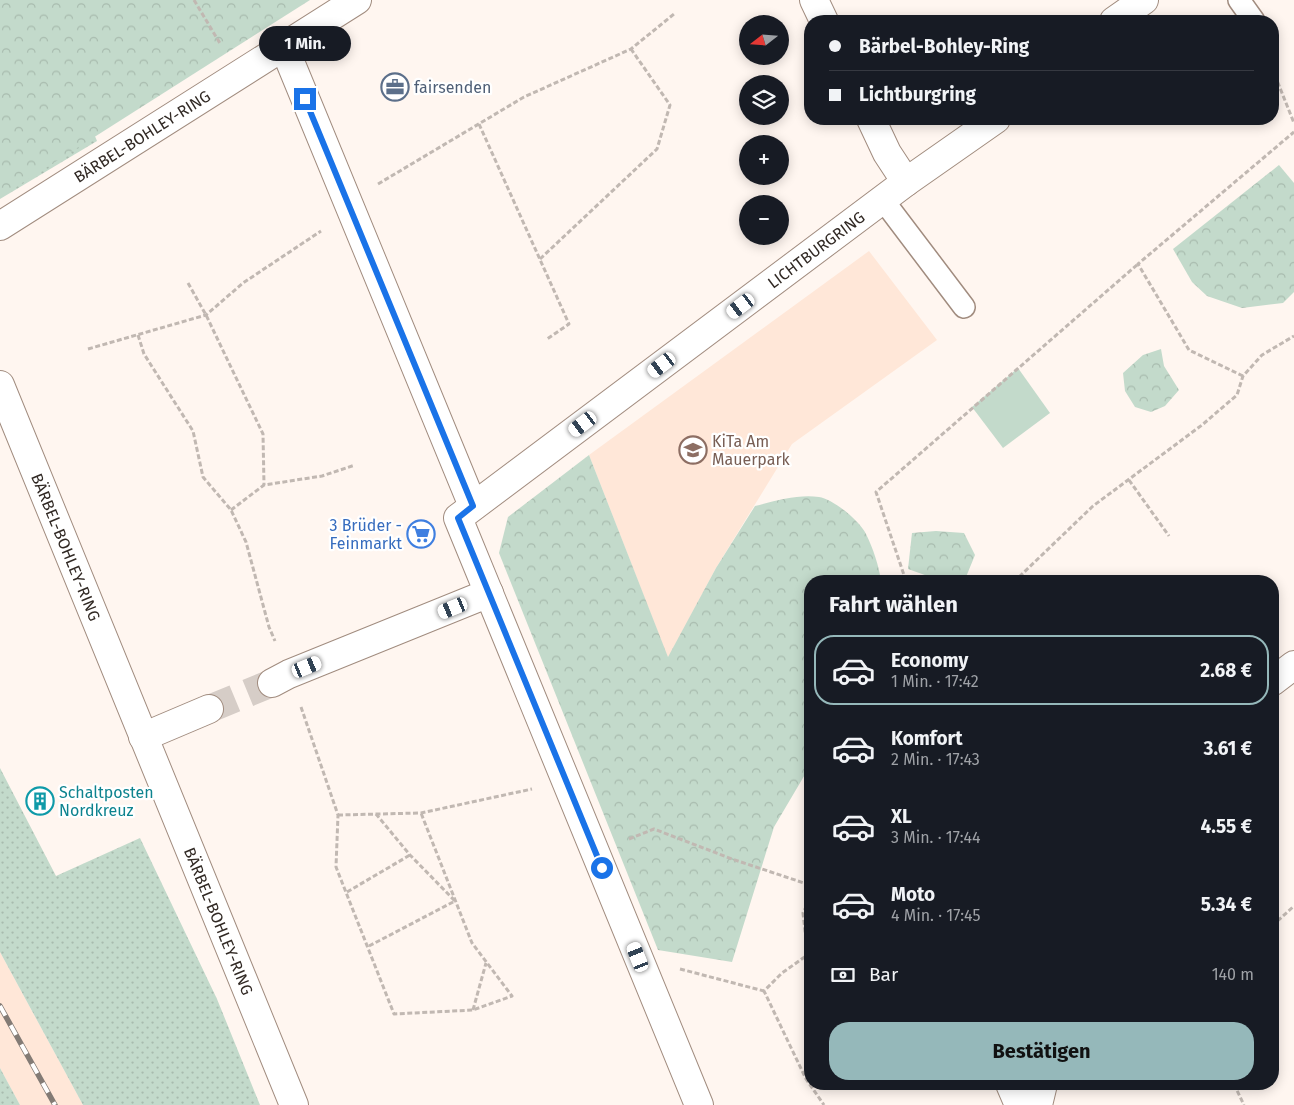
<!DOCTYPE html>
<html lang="de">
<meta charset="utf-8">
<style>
:root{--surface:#171b24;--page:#242831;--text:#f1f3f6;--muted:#9ea1a6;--line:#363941;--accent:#95b8ba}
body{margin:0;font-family:"Fira Sans",sans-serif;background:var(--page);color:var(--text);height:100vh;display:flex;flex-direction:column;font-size:19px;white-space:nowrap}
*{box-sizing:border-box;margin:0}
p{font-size:16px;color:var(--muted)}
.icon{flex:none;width:28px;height:28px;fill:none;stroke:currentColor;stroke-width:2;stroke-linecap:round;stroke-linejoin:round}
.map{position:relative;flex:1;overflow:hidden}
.sheet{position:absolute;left:804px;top:575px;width:475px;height:515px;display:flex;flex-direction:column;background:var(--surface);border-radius:20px;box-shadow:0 2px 12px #0003}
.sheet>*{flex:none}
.guide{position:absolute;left:804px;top:15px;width:475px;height:110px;border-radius:20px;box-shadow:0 2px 12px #0003;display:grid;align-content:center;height:110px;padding:0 25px;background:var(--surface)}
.needle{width:32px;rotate:253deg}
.tools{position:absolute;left:739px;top:15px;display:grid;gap:10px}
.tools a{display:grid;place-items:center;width:50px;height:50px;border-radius:50%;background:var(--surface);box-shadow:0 2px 12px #0003;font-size:25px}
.end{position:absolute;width:22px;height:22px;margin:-11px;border:6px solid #1a73e8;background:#fff;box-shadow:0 0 0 2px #fff}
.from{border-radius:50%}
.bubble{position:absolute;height:35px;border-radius:18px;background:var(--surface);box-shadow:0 2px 12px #0003;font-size:16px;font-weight:700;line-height:35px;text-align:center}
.car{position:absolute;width:15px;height:30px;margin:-15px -8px;border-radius:6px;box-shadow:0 0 4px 1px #0007;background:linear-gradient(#fff 24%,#345 0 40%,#fff 0 76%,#345 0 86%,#fff 0)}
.guide b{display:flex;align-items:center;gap:18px;height:48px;font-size:19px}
.guide b+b{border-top:1px solid var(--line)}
.guide i{width:12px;height:12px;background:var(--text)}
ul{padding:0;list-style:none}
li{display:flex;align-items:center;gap:15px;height:70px;margin:0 10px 8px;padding:0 15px;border:2px solid transparent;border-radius:20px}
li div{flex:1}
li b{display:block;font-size:19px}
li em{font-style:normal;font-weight:700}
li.active{border-color:var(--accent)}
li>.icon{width:45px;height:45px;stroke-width:1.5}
h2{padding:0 25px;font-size:22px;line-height:60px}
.pay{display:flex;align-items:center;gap:12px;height:55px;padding:0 25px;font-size:19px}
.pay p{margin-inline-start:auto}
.cta{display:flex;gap:10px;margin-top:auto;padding:10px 25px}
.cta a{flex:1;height:58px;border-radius:20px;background:var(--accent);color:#111;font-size:20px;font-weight:700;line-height:58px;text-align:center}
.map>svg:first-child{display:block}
.built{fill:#ffe7d8}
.grass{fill:url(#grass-dots)}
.park{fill:url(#park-crowns)}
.pitch{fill:#c3dacb}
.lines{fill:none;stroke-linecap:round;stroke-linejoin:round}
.street-tunnel{stroke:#d6cdc7;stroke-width:28;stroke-dasharray:28 14;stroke-linecap:butt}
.lane-casing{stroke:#a18c7f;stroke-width:24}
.street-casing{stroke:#a18c7f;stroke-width:30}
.path{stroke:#c1b8b2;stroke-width:3;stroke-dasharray:5 2.5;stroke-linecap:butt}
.lane{stroke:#fff;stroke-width:21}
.street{stroke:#fff;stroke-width:28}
.rail-casing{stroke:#837b75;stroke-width:5.5}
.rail{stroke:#fff;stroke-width:4;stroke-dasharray:11;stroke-linecap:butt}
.route{stroke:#1a73e8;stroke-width:6}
.labels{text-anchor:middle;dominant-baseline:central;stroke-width:4.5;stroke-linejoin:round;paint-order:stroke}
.service-label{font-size:16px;fill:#4e5e75;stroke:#fff;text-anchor:start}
.street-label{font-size:16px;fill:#312924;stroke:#fff}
.education-label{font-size:16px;fill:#785e54;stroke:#fff;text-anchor:start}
.shop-label{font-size:16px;fill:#366cbe;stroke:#fff;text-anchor:end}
.culture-label{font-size:16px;fill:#0d838f;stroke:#fff;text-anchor:start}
</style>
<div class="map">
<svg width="1294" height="1105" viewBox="0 0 1294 1105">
<defs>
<pattern id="grass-dots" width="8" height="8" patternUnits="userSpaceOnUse" patternTransform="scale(1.25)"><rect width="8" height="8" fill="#c3dacb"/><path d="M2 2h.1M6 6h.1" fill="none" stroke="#a8bbae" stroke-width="1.8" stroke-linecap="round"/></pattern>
<pattern id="park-crowns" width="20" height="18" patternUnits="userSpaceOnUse" patternTransform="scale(1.25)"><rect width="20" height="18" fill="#c3dacb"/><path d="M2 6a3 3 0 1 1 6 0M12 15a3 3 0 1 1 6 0" fill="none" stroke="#a8bbae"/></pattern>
</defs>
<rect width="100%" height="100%" fill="#fff6f0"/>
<g class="built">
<path d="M 869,251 L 937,340 L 792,444 L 716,568 L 668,658 L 589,455 Z"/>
<path d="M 0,952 L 83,1105 L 20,1105 L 0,1068 Z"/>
</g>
<g class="grass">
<path d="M 92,129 L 97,141 L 0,199 L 0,176 Z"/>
<path d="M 0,768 L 56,876 L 140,838 L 217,999 L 260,1105 L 83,1105 L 0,952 Z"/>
<path d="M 0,1068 L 20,1105 L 0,1105 Z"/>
</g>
<g class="park">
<path d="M 0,0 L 310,0 L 0,197 Z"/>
<path d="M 1279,165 L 1294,183 L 1294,292 L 1283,303 L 1242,308 L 1207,296 L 1192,282 L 1173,249 Z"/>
<path d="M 1161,349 L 1164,366 L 1179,390 L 1165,406 L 1151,412 L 1135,407 L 1125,391 L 1123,373 L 1143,355 Z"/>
<path d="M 589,455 L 668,657 L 716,568 L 755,506 C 775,501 798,494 819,497 C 833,499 860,521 866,534 C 873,548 879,566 881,581 L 810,581 L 810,766 L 774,827 L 732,962 L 658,950 L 499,553 L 508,517 Z"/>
<path d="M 936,531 L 964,533 L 975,555 L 966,577 L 936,579 L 908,569 L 912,533 Z"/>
</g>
<path class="pitch" d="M 1018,368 L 1050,413 L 1003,448 L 972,407 Z"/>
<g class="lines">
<path class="street-tunnel" d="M 209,709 L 272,683"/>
<g class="lane-casing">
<g id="lane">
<path d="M 1239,0 L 1254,21"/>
<path d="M 883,200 L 964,307"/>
</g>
</g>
<g class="street-casing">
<g id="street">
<path d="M 814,0 L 824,21"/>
<path d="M 1114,21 L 1144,0"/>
<path d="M 284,47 L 473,506"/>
<path d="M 871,119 L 887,153 L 906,182"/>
<path id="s1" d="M 0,226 L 357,0"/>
<path id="s2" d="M 0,385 L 294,1105"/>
<path d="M 1272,682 L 1294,665"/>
<path d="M 272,683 L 289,674 L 489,593"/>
<path d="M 143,737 L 209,709"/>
<path d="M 1010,1084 L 1019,1105"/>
<path id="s3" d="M 699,1105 L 458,518 L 906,182 L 996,119"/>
<path d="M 1038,1105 L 1043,1084"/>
</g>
</g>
<g class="path">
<path d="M 194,0 L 221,45"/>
<path d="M 1272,68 L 1294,123"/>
<path d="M 479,124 L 569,324 L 547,339"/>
<path d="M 378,184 L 524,97 L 631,49 L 674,14"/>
<path d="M 540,259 L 657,149 L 670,105 L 631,49"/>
<path d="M 188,283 L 206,315 L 263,434 L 264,485"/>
<path d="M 138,335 L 144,354 L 193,431 L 203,477 L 231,510 L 246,542 L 269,627 L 275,641"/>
<path d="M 88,349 L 206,315 L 243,283 L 321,231"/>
<path d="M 1243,376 L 1189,350 L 1138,264 L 1294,132"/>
<path d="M 1129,480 L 1169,536"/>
<path d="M 231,510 L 264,485 L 322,476 L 355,465"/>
<path d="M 906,581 L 876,492 L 1138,264"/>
<path d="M 1013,581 L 1019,577 L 1093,506 L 1202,425 L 1237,395 L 1243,376 L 1262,355 L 1294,336"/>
<path d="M 301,707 L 338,815 L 336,867 L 394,1014 L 473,1010 L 512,996 L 472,943 L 421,813"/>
<path d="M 338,815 L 421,813 L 532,789"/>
<path d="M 629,839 L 654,829 L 732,859 L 810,885"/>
<path d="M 347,892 L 410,855"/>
<path d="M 810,899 L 803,913 L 806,939 L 806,956 L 782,973 L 764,991 L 806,1079 L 824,1105"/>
<path d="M 1272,926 L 1294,906"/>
<path d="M 369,946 L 455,901 L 410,855 L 376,814"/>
<path d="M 680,969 L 764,991"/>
<path d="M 473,1010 L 486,963"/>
<path d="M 1234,1084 L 1244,1105"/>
</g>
<use href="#lane" class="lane"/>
<use href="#street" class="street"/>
<g class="rail-casing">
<path id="rail" d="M 0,1006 L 55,1105"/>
</g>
<use href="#rail" class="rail"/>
</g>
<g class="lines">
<path class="route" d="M 305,99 L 473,506 L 458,518 L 602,868"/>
</g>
<defs>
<g id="office-ring" transform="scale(1.4375)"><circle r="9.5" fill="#fff" stroke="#5c6f8a" stroke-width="1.5"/><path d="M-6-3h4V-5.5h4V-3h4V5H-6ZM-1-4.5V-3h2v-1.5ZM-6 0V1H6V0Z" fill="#5c6f8a"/></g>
<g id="school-ring" transform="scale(1.4375)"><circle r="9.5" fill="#fff" stroke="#8d6e63" stroke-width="1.5"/><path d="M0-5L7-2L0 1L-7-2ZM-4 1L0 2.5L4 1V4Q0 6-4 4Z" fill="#8d6e63"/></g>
<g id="supermarket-ring" transform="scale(1.4375)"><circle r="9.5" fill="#fff" stroke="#3f7fe0" stroke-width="1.5"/><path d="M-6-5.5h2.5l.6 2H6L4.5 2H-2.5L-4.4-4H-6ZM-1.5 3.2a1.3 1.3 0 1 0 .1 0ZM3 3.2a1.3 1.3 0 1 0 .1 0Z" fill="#3f7fe0"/></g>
<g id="building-ring" transform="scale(1.4375)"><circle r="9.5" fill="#fff" stroke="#0f9aa8" stroke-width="1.5"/><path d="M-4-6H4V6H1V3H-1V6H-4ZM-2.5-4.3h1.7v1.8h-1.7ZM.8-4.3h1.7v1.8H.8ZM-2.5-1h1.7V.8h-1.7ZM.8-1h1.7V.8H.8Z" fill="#0f9aa8"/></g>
</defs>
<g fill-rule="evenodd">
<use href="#office-ring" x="395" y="87"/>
<use href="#school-ring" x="693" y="450"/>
<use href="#supermarket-ring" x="421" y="534"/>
<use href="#building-ring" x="40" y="801"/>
</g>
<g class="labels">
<g class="service-label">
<text x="414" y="87">fairsenden</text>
</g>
<g class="street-label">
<text stroke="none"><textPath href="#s1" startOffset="168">BÄRBEL-BOHLEY-RING</textPath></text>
<text stroke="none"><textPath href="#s3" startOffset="1082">LICHTBURGRING</textPath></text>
<text stroke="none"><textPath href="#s2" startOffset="175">BÄRBEL-BOHLEY-RING</textPath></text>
<text stroke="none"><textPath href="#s2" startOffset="579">BÄRBEL-BOHLEY-RING</textPath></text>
</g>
<g class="education-label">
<text x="712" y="441">KiTa Am<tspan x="712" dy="18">Mauerpark</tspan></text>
</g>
<g class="shop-label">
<text x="402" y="525">3 Brüder -<tspan x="402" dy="18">Feinmarkt</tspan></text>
</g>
<g class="culture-label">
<text x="59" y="792">Schaltposten<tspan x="59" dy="18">Nordkreuz</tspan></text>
</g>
</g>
</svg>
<div class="tools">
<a><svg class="needle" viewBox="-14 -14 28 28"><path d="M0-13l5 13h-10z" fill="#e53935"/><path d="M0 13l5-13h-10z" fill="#9ea1a6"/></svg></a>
<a><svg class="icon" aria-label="layers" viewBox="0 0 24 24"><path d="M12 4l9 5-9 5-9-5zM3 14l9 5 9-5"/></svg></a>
<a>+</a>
<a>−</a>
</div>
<i class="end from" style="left:602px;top:868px"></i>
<i class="end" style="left:305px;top:99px"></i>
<div class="bubble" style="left:259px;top:26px;width:92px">1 Min.</div>
<i class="car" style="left:741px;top:306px;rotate:233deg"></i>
<i class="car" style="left:662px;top:365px;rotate:233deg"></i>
<i class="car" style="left:583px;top:424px;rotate:233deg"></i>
<i class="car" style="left:453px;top:608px;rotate:248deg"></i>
<i class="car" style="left:307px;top:667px;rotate:68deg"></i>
<i class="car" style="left:638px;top:957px;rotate:338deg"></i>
<div class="guide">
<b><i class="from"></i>Bärbel-Bohley-Ring</b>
<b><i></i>Lichtburgring</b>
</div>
<section class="sheet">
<h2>Fahrt wählen</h2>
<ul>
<li class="active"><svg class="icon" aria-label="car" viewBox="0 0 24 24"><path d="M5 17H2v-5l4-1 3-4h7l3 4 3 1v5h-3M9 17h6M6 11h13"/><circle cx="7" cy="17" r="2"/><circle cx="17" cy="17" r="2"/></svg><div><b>Economy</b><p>1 Min. · 17:42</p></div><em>2.68 €</em></li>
<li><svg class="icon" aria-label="car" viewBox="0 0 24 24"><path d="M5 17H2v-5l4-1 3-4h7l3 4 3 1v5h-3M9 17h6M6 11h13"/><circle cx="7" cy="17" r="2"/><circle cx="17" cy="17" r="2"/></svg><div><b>Komfort</b><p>2 Min. · 17:43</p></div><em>3.61 €</em></li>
<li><svg class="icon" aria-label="car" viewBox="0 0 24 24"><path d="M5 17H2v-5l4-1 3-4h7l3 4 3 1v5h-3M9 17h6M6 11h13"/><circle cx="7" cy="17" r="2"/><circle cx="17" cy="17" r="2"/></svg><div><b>XL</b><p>3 Min. · 17:44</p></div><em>4.55 €</em></li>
<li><svg class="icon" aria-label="car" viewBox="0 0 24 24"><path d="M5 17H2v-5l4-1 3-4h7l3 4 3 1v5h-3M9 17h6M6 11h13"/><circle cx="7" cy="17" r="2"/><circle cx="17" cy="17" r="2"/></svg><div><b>Moto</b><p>4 Min. · 17:45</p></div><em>5.34 €</em></li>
</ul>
<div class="pay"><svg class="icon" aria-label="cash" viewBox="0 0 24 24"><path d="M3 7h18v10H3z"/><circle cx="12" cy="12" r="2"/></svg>Bar<p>140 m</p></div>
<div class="cta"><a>Bestätigen</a></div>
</section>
</div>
